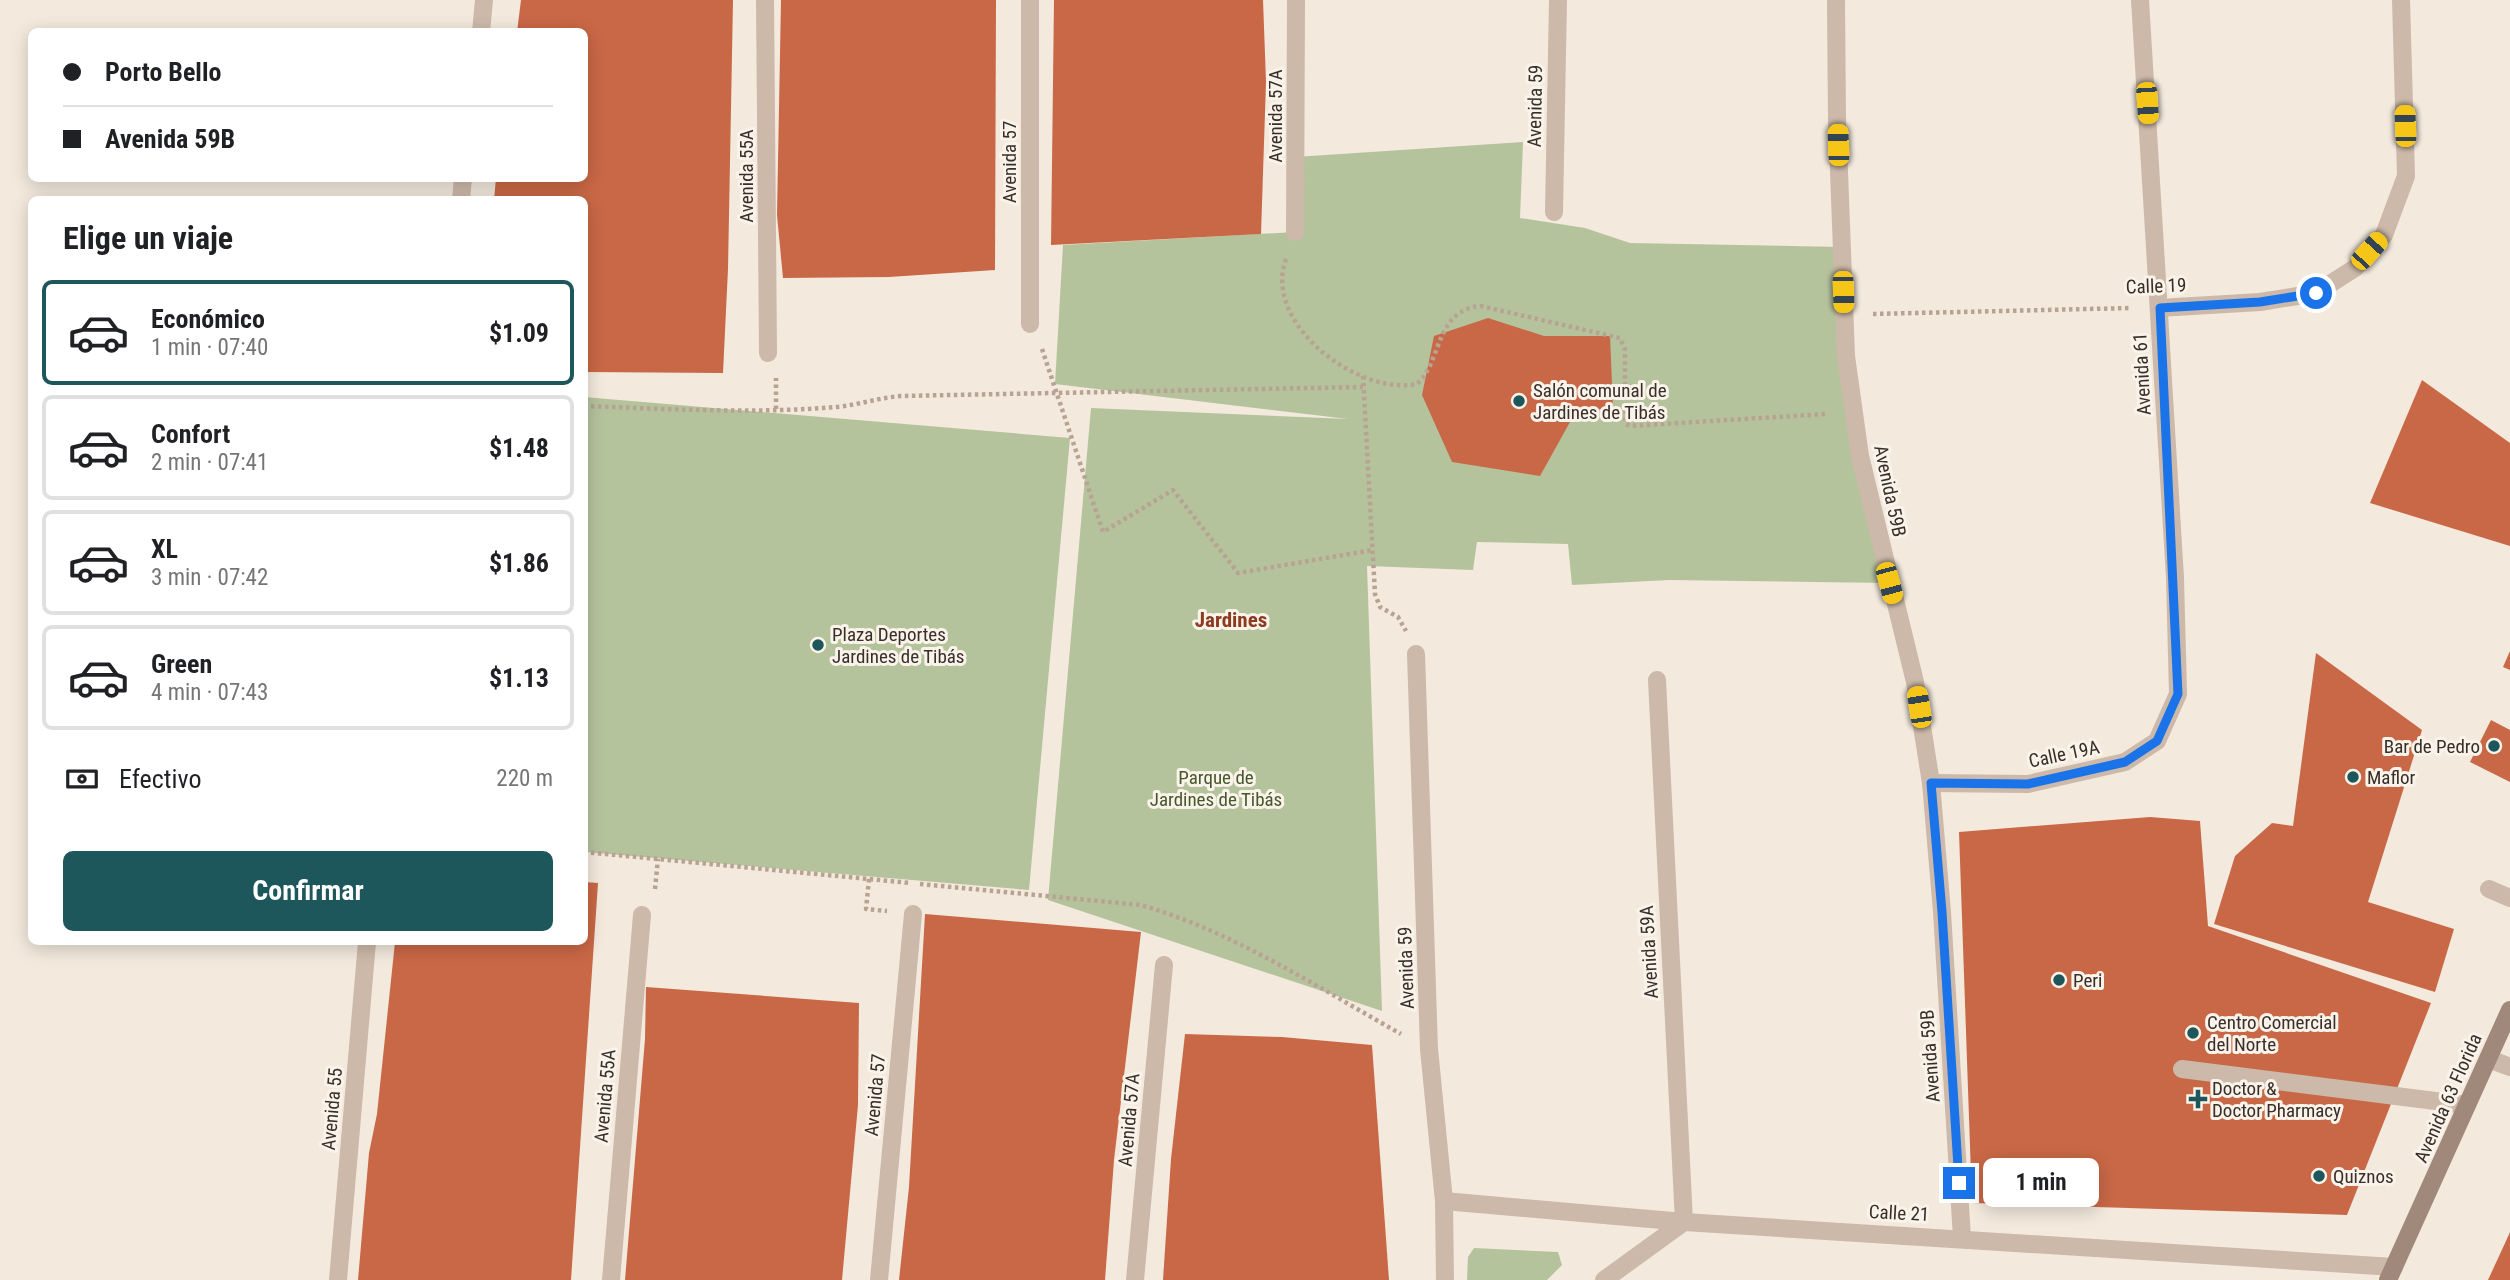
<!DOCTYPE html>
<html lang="es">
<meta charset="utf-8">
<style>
:root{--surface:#fff;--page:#f2f2f2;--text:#202124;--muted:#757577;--line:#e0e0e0;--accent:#1d565b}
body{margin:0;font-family:"Roboto Condensed",sans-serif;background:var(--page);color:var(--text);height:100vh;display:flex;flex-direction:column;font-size:26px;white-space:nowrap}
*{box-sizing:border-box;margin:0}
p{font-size:23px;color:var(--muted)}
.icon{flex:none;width:38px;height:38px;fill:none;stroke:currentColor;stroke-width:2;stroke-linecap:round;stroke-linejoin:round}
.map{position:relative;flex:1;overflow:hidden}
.details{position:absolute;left:28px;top:196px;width:560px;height:749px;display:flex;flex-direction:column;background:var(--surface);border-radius:10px;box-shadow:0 4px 18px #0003}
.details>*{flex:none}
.guide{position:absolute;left:28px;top:28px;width:560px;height:154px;border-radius:10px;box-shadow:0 4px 18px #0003;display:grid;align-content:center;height:154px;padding:0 35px;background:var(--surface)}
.end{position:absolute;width:32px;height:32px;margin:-16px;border:9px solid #1a73e8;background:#fff;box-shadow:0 0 0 4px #fff}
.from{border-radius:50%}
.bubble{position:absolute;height:49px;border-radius:10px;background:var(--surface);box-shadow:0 4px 18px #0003;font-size:23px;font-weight:700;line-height:49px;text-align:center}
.car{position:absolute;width:21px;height:42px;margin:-21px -10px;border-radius:9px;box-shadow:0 0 5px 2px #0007;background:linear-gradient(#f5c518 24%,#345 0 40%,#f5c518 0 76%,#345 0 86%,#f5c518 0)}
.guide b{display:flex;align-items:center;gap:24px;height:66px;font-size:26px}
.guide b+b{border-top:2px solid var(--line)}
.guide i{width:18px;height:18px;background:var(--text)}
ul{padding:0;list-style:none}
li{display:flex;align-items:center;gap:21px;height:105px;margin:0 14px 10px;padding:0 21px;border:4px solid var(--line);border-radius:10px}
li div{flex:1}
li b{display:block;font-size:26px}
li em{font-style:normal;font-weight:700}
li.on{border-color:var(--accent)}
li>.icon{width:63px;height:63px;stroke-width:1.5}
h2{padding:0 35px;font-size:32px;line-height:84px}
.pay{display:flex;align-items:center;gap:18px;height:77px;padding:0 35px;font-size:26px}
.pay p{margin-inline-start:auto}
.cta{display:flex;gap:14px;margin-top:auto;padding:14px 35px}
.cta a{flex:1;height:80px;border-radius:10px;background:var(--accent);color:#fff;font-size:28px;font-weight:700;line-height:80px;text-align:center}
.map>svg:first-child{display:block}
.green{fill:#b5c39d}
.building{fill:#c96846}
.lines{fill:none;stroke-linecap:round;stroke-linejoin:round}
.path{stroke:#b8a393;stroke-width:4.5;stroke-dasharray:3.5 3.5;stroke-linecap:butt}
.lane{stroke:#ccb9a9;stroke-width:18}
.street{stroke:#ccb9a9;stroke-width:18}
.secondary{stroke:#a0887a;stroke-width:18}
.route{stroke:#1a73e8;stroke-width:9}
.poi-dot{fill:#1d565b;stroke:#faf3ea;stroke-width:2.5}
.labels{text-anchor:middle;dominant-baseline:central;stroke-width:6;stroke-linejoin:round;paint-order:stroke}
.street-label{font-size:19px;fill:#392e29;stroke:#faf3ea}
.poi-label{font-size:19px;fill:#392e29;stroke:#faf3ea;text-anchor:start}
.park-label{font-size:19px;fill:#47582c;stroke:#faf3ea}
.neighbourhood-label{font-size:21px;font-weight:bold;fill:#8a3b20;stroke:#faf3ea}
</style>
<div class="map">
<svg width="2510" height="1280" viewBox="0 0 2510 1280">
<rect width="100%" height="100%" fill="#f3e9dd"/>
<g class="green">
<path d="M 1523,142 L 1520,218 L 1585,228 L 1630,243 L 1842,247 L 1846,356 L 1889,583 L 1669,580 L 1572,585 L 1568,544 L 1477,542 L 1473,570 L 1367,566 L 1382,1011 L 1048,900 L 1091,408 L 1348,419 L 1055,384 L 1063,245 L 1295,232 L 1295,157 Z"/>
<path d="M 584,397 L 1070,438 L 1029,890 L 585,852 Z"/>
<path d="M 1474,1248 L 1558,1252 L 1562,1265 L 1547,1280 L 1467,1280 L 1468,1257 Z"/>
</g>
<g class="building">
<path d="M 521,0 L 733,0 L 728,269 L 723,373 L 584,372 L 584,200 L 494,200 L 496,178 L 584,178 L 584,32 L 517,32 Z"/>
<path d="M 781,0 L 996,0 L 995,270 L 889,277 L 783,278 L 777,215 Z"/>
<path d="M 1054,0 L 1263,0 L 1266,82 L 1261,234 L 1051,245 Z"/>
<path d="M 1488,318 L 1544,336 L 1610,336 L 1613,407 L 1575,413 L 1540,476 L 1452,462 L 1422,395 L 1434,336 Z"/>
<path d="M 2422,380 L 2510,443 L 2510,546 L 2370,503 Z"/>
<path d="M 2510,651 L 2510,670 L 2503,667 Z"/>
<path d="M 2316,653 L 2422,730 L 2368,902 L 2454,929 L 2435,992 L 2214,924 L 2235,856 L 2272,823 L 2293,826 Z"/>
<path d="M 2491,720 L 2510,730 L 2510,782 L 2470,762 Z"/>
<path d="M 2150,817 L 2200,821 L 2208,926 L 2431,1003 L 2347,1215 L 1972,1203 L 1959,832 Z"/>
<path d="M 584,882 L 598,883 L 571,1280 L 358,1280 L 369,1153 L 377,1114 L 395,942 L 584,942 Z"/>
<path d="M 925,914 L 1141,932 L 1114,1160 L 1105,1280 L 899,1280 L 909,1187 Z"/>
<path d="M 646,987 L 859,1003 L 858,1105 L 842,1280 L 625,1280 L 645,1039 Z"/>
<path d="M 1185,1034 L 1282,1037 L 1372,1045 L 1389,1280 L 1163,1280 L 1171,1159 Z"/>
<path d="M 2510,1232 L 2510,1280 L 2488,1280 L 2506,1241 Z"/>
</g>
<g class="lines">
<g class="path">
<path d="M 1286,259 C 1262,323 1357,396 1417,384 C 1442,362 1435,309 1481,306 L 1620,338 L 1625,350 L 1625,417 L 1626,424 L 1630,426 L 1826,414"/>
<path d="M 1873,314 L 2131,308"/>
<path d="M 1042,349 L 1103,532 L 1173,490 L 1238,573 L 1373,550"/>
<path d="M 1363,376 L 1375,594 L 1380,607 L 1398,617 L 1406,631"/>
<path d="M 584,406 C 668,409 753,414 836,407 C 858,405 878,398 900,396 L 1363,387"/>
<path d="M 776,409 L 776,378"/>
<path d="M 584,852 L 911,883"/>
<path d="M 869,879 L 866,909 L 887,911"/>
<path d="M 920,884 L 1141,905 C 1234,932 1317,987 1401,1034"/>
<path d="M 655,889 L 658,859"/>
</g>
<g class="lane">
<path d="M 2489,889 L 2510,898"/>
<path d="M 2182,1069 L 2467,1105"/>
</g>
<g class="street">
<path d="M 765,0 L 768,353"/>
<path d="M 1030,0 L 1030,324"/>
<path d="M 1836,0 L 1837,119 L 1846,356 L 1860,456 L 1915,682 L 1931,783 L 1942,912 L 1962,1238"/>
<path d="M 481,32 L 484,0"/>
<path d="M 461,200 L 463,178"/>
<path d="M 1554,212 L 1558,0"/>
<path d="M 1295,232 L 1296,0"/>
<path d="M 2159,308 L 2260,302 L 2316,293 L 2355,268 L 2384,235 L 2406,176 L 2401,0"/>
<path d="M 1416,654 L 1429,1049 L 1444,1201 L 1445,1280"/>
<path d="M 1931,783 L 2028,784 L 2125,762 L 2157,741 L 2178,694 L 2175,578 L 2140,0"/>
<path d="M 2489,1059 L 2510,1067"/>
<path d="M 1444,1201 L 1684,1222 L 2394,1267"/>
<path d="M 338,1280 L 367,942"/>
<path d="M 611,1280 L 642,915"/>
<path d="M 879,1280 L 913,914"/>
<path d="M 1135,1280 L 1164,965"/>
<path d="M 1604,1280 L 1684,1222 L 1657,680"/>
</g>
<path class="secondary" d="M 2388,1280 L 2510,1010"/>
</g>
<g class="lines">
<path class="route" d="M 1959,1183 L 1942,912 L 1931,783 L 2028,784 L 2125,762 L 2157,741 L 2178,694 L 2160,308 L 2260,302 L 2316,293"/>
</g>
<g class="poi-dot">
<circle cx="1519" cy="401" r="7"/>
<circle cx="818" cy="645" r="7"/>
<circle cx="2494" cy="746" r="7"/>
<circle cx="2353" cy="777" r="7"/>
<circle cx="2059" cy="980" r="7"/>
<circle cx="2193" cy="1033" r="7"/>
<path d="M2194.5 1088.5h7v7h7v7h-7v7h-7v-7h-7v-7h7z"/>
<circle cx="2319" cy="1176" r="7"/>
</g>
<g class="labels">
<g class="street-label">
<text transform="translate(1535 106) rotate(-89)">Avenida 59</text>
<text transform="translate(1275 116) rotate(-90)">Avenida 57A</text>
<text transform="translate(1009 162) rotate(-90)">Avenida 57</text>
<text transform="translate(746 176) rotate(-90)">Avenida 55A</text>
<text transform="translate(2156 286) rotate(-2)">Calle 19</text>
<text transform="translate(2142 374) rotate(-93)">Avenida 61</text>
<text transform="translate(1890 491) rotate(78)">Avenida 59B</text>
<text transform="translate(2064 754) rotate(-12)">Calle 19A</text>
<text transform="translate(1649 952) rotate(-93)">Avenida 59A</text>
<text transform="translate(1406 968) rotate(-92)">Avenida 59</text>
<text transform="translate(1930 1056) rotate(-94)">Avenida 59B</text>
<text transform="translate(875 1095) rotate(-85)">Avenida 57</text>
<text transform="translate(605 1096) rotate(-85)">Avenida 55A</text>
<text transform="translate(2448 1098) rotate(-66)">Avenida 63 Florida</text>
<text transform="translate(332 1109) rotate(-85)">Avenida 55</text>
<text transform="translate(1129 1120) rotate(-85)">Avenida 57A</text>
<text transform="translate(1899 1213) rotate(3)">Calle 21</text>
</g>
<g class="poi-label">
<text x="1533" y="390">Salón comunal de<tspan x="1533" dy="22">Jardines de Tibás</tspan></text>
<text x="832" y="634">Plaza Deportes<tspan x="832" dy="22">Jardines de Tibás</tspan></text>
<text x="2480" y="746" text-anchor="end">Bar de Pedro</text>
<text x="2367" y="777">Maflor</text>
<text x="2073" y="980">Peri</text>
<text x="2207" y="1022">Centro Comercial<tspan x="2207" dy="22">del Norte</tspan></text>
<text x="2212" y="1088">Doctor &amp;<tspan x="2212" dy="22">Doctor Pharmacy</tspan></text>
<text x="2333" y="1176">Quiznos</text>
</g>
<g class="park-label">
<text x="1216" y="777">Parque de<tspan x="1216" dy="22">Jardines de Tibás</tspan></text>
</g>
<g class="neighbourhood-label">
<text x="1231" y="620">Jardines</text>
</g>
</g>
</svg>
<i class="end from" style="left:2316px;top:293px"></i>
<i class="end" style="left:1959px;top:1183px"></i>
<div class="bubble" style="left:1983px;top:1158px;width:116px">1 min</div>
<i class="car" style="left:2147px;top:103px;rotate:176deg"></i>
<i class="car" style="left:2405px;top:126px;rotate:358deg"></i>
<i class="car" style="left:1838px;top:145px;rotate:358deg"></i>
<i class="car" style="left:2369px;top:251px;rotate:42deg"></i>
<i class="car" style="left:1843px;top:292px;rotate:178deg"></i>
<i class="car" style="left:1889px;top:583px;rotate:165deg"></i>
<i class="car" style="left:1919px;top:707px;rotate:351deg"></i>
<div class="guide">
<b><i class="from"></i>Porto Bello</b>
<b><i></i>Avenida 59B</b>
</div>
<section class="details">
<h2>Elige un viaje</h2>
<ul>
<li class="on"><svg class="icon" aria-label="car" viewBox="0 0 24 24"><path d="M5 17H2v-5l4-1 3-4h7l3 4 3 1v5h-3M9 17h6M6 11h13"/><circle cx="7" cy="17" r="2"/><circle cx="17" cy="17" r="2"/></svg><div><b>Económico</b><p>1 min · 07:40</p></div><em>$1.09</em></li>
<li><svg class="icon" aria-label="car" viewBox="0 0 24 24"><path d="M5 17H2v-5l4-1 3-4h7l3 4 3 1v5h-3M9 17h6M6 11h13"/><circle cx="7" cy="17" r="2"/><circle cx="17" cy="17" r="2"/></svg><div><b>Confort</b><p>2 min · 07:41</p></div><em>$1.48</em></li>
<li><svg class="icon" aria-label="car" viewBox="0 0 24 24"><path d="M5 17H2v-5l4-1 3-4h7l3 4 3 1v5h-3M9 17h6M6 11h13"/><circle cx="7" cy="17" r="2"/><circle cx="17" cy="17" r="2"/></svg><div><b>XL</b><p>3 min · 07:42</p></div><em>$1.86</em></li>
<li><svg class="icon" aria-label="car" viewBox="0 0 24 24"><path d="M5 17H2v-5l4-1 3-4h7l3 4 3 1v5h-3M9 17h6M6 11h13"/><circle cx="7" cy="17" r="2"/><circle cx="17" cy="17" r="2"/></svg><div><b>Green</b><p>4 min · 07:43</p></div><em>$1.13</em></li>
</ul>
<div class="pay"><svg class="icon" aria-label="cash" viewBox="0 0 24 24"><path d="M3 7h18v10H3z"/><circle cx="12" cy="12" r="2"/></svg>Efectivo<p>220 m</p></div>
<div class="cta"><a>Confirmar</a></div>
</section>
</div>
